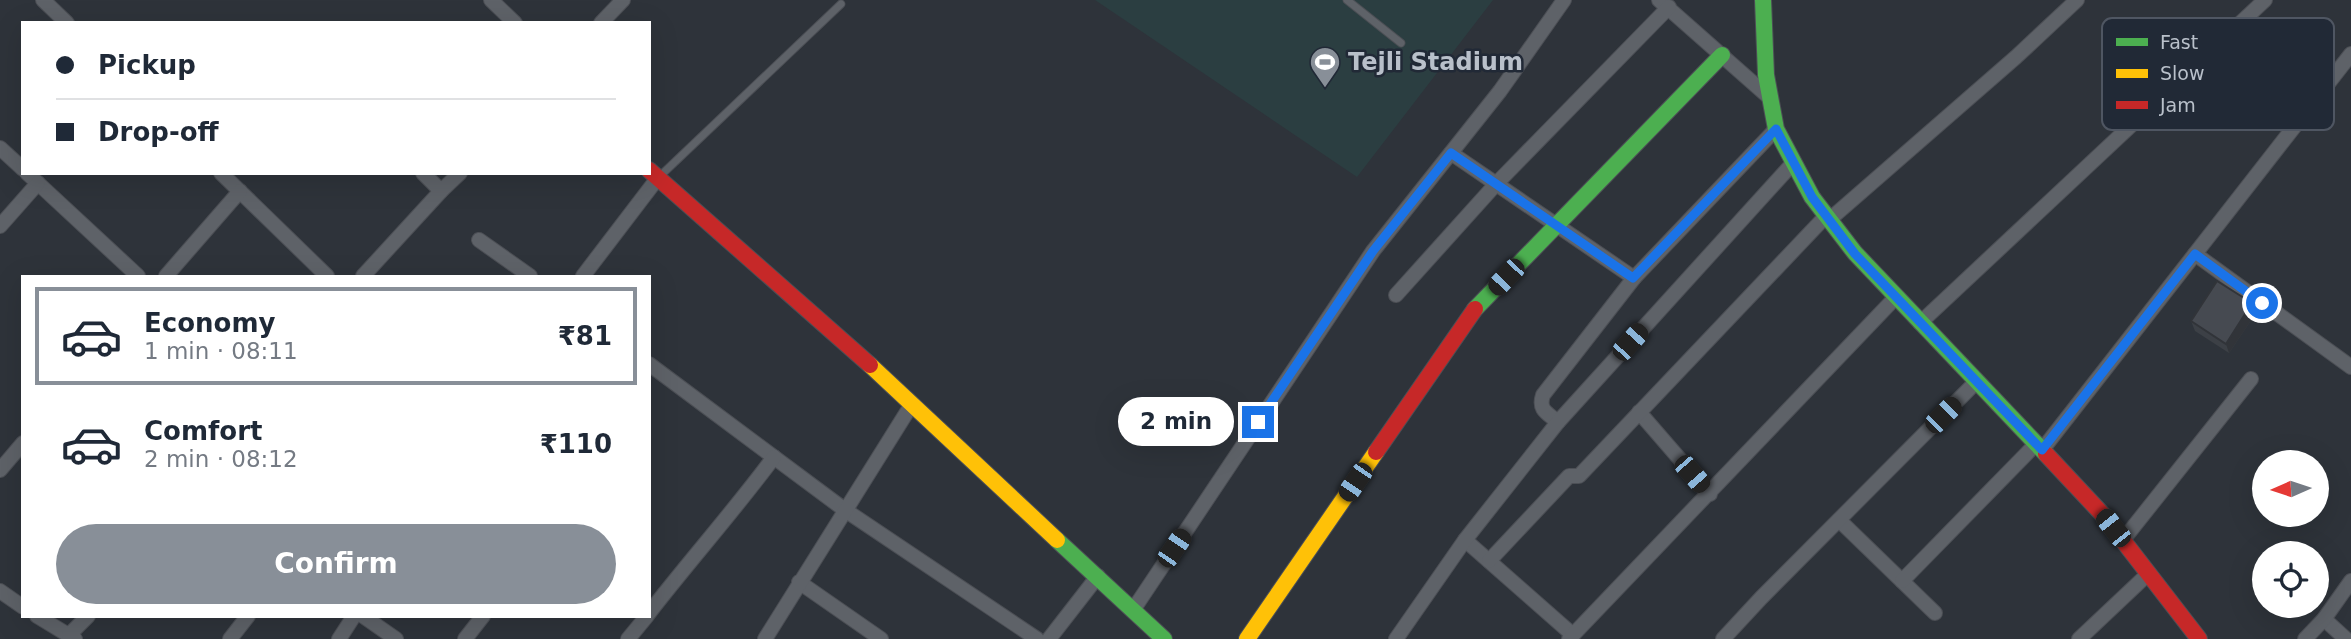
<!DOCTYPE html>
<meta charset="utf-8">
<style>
:root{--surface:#fff;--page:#f6f6f7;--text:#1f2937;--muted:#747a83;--line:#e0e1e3;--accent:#888f98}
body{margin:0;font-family:"DejaVu Sans",sans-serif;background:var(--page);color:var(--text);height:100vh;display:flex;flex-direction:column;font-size:26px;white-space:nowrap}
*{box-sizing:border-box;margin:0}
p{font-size:23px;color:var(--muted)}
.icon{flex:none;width:38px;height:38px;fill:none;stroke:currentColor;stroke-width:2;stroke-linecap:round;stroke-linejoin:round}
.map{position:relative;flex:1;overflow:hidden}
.sheet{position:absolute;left:21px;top:275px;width:630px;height:343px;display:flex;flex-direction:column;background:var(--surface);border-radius:0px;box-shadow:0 7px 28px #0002}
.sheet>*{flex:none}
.top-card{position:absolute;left:21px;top:21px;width:630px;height:154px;border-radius:0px;box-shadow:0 7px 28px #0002;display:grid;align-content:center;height:154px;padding:0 35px;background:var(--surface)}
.needle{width:46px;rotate:267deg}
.fabs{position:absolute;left:2252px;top:450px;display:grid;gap:14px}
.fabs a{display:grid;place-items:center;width:77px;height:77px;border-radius:50%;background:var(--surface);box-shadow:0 7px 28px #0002;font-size:35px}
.end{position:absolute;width:32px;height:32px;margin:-16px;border:9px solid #1a73e8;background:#fff;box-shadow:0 0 0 4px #fff}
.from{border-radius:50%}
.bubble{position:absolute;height:49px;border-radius:24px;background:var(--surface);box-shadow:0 7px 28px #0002;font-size:23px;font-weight:800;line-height:49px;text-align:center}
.car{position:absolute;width:21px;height:42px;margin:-21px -10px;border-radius:9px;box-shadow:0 0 5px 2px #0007;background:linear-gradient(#222 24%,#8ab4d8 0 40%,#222 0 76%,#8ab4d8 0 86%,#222 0)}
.top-card b{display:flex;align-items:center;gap:24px;height:66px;font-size:26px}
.top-card b+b{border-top:2px solid var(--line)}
.top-card i{width:18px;height:18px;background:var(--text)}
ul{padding:12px 0 0;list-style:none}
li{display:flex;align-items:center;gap:21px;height:98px;margin:0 14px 10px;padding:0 21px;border:4px solid transparent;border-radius:0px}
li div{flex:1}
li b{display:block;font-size:26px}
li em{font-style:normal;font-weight:800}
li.active{border-color:var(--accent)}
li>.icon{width:63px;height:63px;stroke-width:1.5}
.primary-button{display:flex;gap:14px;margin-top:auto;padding:14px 35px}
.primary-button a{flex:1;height:80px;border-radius:42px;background:var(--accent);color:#fff;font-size:28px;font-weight:800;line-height:80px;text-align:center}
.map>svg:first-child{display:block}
.green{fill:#2b3e41}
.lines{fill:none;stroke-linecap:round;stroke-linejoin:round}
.lane-casing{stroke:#4c4f55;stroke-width:9}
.street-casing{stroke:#4c4f55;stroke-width:16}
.fast-casing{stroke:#4c4f55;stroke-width:18}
.slow-casing{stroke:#4c4f55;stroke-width:18}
.jam-casing{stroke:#4c4f55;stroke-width:18}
.lane{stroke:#5e6268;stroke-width:7}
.street{stroke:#5e6268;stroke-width:14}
.fast{stroke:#4caf50;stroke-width:16}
.slow{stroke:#ffc107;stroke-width:16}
.jam{stroke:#c62828;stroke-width:16}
.wall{fill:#3c4046}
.shaded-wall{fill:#313439}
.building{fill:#464a51;stroke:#313439;stroke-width:2}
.route{stroke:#1a73e8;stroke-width:9}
.labels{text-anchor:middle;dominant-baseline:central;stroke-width:5;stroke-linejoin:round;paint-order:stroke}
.poi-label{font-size:24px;font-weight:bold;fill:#b9c0ca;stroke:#212936;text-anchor:start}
.key{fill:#212936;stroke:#4f5662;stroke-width:2}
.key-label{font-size:19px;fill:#b9c0ca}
</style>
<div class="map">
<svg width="2351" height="639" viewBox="0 0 2351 639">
<rect width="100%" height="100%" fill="#2e333a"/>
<path class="green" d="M 1095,0 L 1493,0 L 1357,177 Z"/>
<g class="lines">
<g class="lane-casing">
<g id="lane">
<path d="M 1347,0 L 1401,43"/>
<path d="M 659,177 L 841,4"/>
</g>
</g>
<g class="street-casing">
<g id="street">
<path d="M 43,0 L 67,23"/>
<path d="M 491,0 L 515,23"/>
<path d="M 1659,0 L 1770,98"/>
<path d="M 601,23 L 623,0"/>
<path d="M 0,148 L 23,169"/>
<path d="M 1451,153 L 1634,278"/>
<path d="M 27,173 L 138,276"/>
<path d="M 221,173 L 327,276"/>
<path d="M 423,173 L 441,191"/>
<path d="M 1829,220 L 2016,57 L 2077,0"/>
<path d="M 0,226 L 38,183"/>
<path d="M 479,240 L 530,276"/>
<path d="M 2195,254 L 2351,367"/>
<path d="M 166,276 L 240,191"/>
<path d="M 363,276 L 441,191 L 460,173"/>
<path d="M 583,276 L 657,179"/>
<path d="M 1396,295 L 1496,184 L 1669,7"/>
<path d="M 1920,323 L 2265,0"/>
<path d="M 649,364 L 845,510 L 1037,639"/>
<path d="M 1639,412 L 1710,494"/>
<path d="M 1558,422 C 1547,413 1538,410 1543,395 L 1634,278 L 1776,129"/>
<path d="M 2042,450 L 2351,54"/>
<path d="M 0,470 L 23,443"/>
<path d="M 1839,520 L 1935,613"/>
<path d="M 1465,540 L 1573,635"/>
<path d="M 2123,540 L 2251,379"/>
<path d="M 1489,561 L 1569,476 L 1579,476 L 1826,216"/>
<path d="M 1902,581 L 2036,444"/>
<path d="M 799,582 L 881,639"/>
<path d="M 0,591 L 23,607"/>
<path d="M 1133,610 L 1373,251 L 1500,91 L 1564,0"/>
<path d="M 649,613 C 690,560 734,511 774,457"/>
<path d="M 37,616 L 75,639"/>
<path d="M 363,616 L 396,639"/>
<path d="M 2324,619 L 2346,639"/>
<path d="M 69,635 L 88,616"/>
<path d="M 230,639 L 248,616"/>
<path d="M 339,639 L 354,616"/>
<path d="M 465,639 L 483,616"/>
<path d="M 628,639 L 647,616"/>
<path d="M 765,639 L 912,404"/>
<path d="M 1049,639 L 1098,576"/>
<path d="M 1396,639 L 1465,540 L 1558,422 L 1794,162"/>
<path d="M 1569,639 L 1896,297"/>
<path d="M 1723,639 L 1761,598 L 1977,381"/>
<path d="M 2079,639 L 2149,573"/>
<path d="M 2305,639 L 2324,619 L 2351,581"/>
</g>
</g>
<g class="fast-casing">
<g id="fast">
<path d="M 1763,0 L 1766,75 L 1776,129 L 1812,197 L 1855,253 L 2046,454"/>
<path d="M 1475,309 L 1722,55"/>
<path d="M 1057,540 L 1164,639"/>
</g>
</g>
<g class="slow-casing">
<g id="slow">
<path d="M 870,365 L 1057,540"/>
<path d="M 1247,639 L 1376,452"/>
</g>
</g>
<g class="jam-casing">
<g id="jam">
<path d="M 649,170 L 870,365"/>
<path d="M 1376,452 L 1475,309"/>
<path d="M 2046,454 L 2104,516 L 2199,639"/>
</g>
</g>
<use href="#lane" class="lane"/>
<use href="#street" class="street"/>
<use href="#fast" class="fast"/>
<use href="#slow" class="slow"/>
<use href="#jam" class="jam"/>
</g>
<path class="wall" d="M 2256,313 L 2229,353 L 2195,331 L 2191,321 Z"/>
<path class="shaded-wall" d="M 2252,303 L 2256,313 L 2229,353 L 2226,344 Z"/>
<path class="building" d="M 2217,281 L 2252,303 L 2226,344 L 2191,321 Z"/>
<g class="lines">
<path class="route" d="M 1258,422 L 1373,251 L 1451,153 L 1633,278 L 1776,129 L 1812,197 L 1855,254 L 2042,450 L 2195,254 L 2262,303"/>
</g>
<defs>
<g id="stadium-pin" transform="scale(1.575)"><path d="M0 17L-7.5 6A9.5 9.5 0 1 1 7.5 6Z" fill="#888f98" stroke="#212936"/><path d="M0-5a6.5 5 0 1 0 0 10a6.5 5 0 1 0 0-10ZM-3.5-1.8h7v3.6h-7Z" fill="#fff"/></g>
</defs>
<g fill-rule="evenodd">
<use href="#stadium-pin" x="1325" y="62"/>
</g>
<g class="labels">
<g class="poi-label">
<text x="1348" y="62">Tejli Stadium</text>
</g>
</g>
<rect x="2102" y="18" width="232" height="112" rx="10" class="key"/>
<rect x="2116" y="38" width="32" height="8" fill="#4caf50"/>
<rect x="2116" y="69" width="32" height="9" fill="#ffc107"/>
<rect x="2116" y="101" width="32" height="8" fill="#c62828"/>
<g class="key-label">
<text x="2160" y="49">Fast</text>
<text x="2160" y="80">Slow</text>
<text x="2160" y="112">Jam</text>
</g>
</svg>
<div class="fabs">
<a><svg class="needle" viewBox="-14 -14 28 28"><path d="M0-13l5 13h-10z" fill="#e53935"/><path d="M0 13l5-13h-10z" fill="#747a83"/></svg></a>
<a><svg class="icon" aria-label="locate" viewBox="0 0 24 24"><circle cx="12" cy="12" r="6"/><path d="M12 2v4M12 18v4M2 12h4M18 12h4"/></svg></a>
</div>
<i class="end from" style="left:2262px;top:303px"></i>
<i class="end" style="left:1258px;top:422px"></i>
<div class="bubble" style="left:1118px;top:397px;width:116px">2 min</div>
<i class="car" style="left:1506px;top:277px;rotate:224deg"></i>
<i class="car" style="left:1630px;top:342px;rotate:42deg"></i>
<i class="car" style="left:1943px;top:415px;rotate:45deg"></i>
<i class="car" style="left:1692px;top:474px;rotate:139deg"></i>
<i class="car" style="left:1355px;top:482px;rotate:214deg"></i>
<i class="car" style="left:2113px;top:528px;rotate:322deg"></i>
<i class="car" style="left:1174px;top:548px;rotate:34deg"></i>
<div class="top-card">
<b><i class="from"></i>Pickup</b>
<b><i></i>Drop-off</b>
</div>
<section class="sheet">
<ul>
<li class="active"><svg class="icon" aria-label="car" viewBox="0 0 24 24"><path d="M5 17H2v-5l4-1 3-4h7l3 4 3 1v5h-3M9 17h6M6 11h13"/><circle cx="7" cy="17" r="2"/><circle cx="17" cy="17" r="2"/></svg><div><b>Economy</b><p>1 min · 08:11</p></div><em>₹81</em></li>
<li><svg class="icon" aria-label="car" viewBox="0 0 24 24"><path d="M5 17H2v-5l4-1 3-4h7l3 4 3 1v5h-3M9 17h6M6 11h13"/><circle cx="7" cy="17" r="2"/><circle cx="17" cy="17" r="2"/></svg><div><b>Comfort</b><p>2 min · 08:12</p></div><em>₹110</em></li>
</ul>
<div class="primary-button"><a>Confirm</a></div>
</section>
</div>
